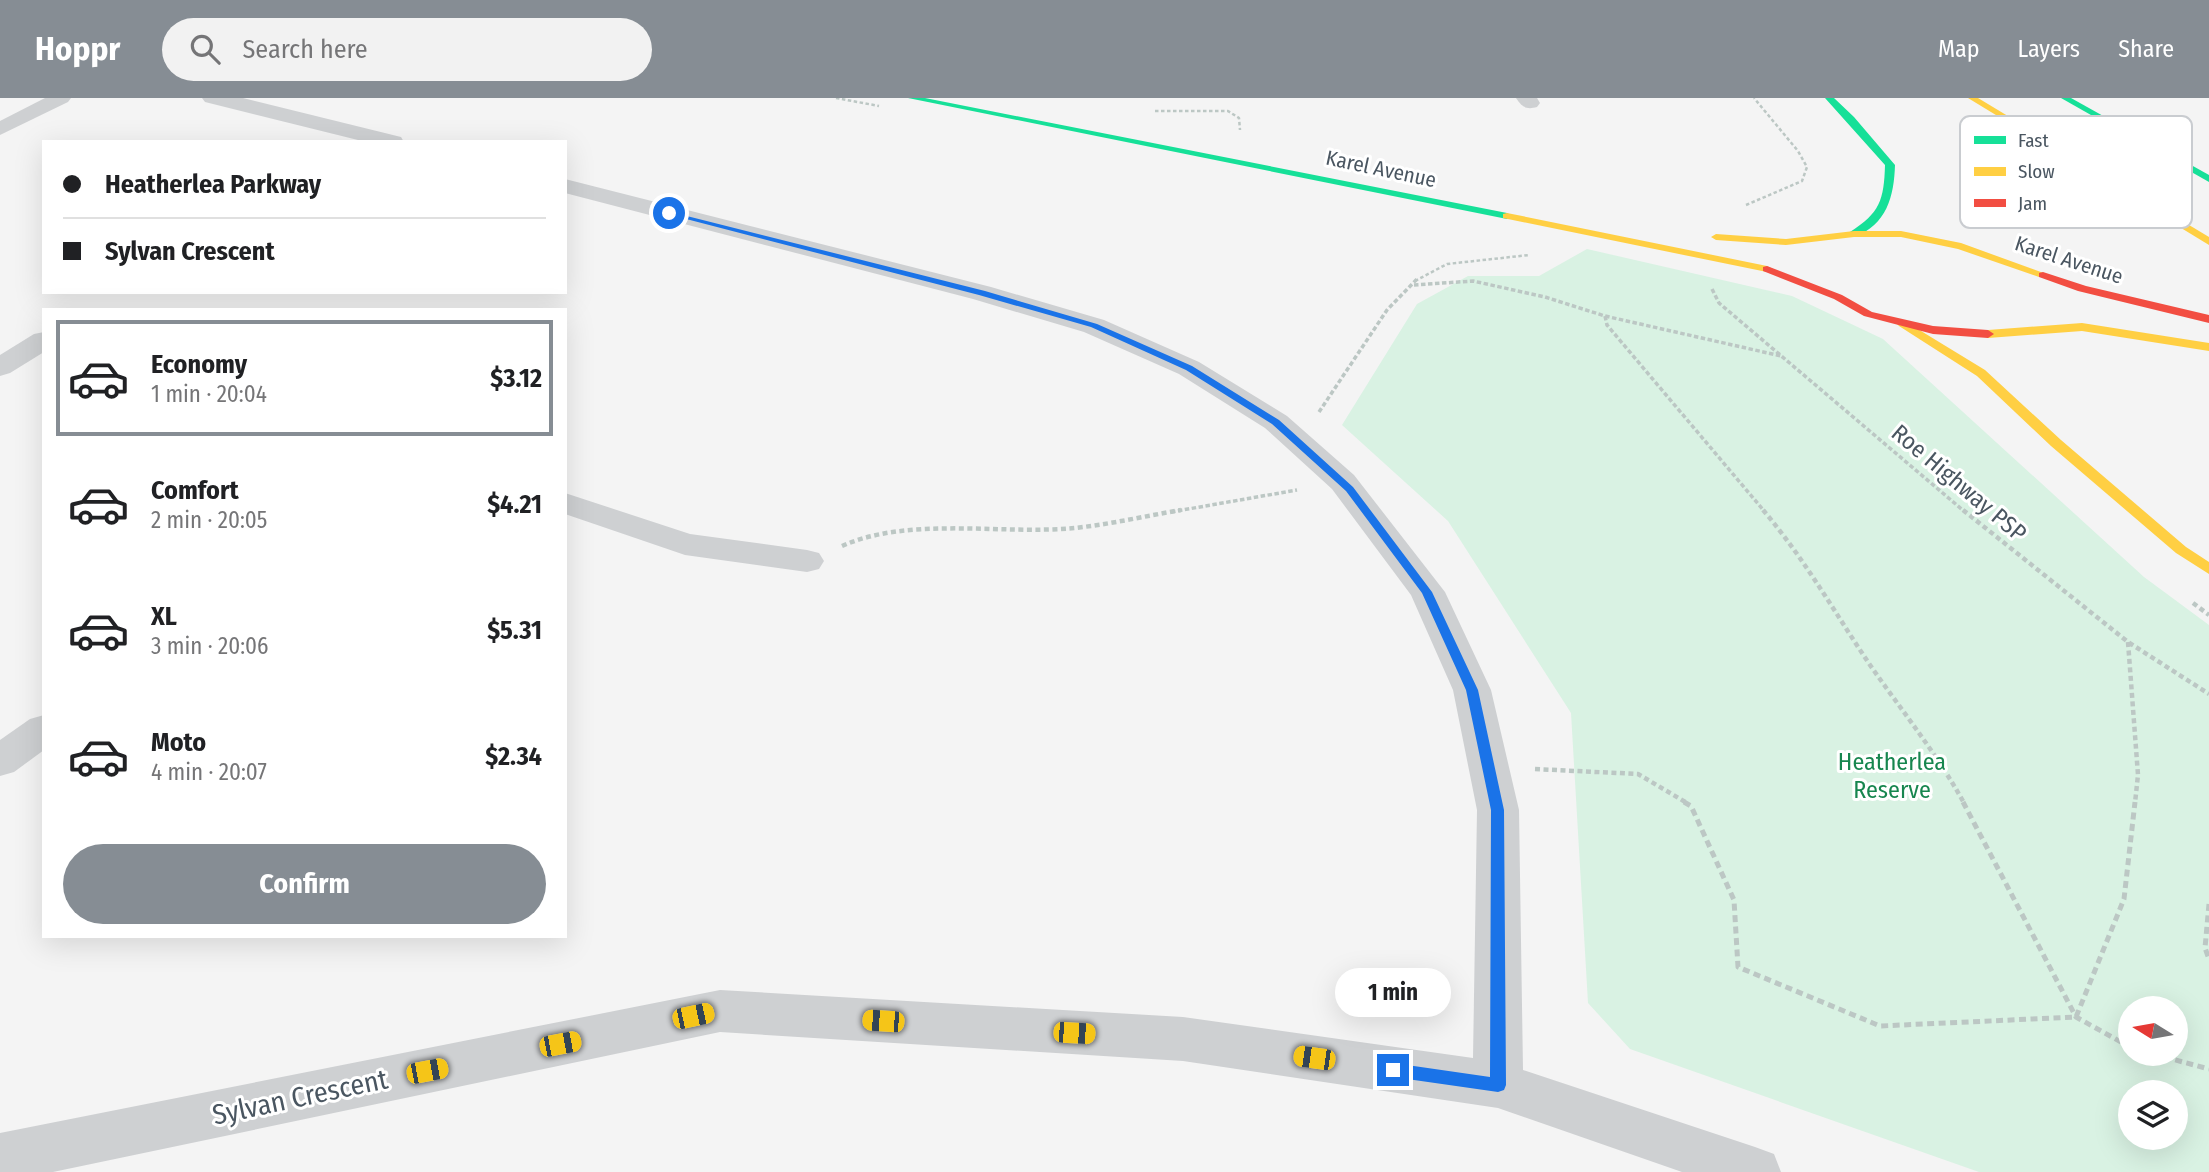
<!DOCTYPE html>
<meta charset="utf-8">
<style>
:root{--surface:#fff;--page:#f2f2f2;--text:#202124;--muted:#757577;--line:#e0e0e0;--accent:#868d94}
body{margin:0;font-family:"Fira Sans Condensed",sans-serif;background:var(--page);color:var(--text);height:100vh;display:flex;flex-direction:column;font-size:26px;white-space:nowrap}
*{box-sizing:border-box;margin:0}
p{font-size:23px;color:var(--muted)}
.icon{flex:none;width:38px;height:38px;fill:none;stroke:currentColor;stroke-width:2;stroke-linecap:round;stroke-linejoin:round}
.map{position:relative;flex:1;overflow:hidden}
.drawer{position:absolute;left:42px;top:210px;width:525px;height:630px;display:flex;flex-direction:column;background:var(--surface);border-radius:0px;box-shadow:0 7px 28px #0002}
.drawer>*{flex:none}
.guide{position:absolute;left:42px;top:42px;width:525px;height:154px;border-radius:0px;box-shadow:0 7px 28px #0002;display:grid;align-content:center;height:154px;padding:0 21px;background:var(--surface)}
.needle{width:46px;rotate:281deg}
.fabs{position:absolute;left:2118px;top:898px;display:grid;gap:14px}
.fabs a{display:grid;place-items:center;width:70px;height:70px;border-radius:50%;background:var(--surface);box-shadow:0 7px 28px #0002;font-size:35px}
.end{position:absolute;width:32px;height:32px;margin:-16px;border:9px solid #1a73e8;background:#fff;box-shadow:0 0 0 4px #fff}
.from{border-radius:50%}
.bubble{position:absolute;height:49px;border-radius:24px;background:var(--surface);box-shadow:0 7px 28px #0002;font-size:23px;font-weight:700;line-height:49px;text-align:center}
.car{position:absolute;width:21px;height:42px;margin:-21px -10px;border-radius:9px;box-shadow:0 0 5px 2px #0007;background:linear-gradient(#f5c518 24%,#345 0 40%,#f5c518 0 76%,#345 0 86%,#f5c518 0)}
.guide b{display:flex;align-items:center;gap:24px;height:66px;font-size:26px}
.guide b+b{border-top:2px solid var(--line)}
.guide i{width:18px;height:18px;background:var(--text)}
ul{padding:12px 0 0;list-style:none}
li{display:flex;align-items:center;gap:21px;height:116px;margin:0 14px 10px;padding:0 7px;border:4px solid transparent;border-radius:0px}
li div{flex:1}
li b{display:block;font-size:26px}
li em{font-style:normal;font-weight:700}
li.current{border-color:var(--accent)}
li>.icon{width:63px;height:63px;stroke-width:1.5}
.primary-button{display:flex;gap:14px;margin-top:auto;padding:14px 21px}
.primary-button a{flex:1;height:80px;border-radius:42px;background:var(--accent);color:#fff;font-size:28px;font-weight:700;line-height:80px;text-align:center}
header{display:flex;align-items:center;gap:42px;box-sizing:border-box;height:98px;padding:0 35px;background:var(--accent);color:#fff}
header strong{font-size:33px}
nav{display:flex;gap:38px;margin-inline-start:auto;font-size:24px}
.search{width:490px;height:63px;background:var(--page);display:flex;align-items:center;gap:18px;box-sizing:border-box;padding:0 24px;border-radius:38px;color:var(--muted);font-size:26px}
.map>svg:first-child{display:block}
.green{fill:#d9f2e3;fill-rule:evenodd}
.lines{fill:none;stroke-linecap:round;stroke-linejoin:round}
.path-far3{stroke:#bcc7c4;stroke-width:2.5;stroke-dasharray:3.5 2.5;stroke-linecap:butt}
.path-far2{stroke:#bcc7c4;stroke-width:3.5;stroke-dasharray:4.5 2.5;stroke-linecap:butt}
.path-far1{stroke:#bcc7c4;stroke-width:4.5;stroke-dasharray:5 3.5;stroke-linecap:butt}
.path{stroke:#bcc7c4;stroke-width:5;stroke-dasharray:7 4.5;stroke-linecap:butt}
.street{fill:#ced0d2;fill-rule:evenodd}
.fast{fill:#16e098;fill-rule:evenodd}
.slow{fill:#ffcf43;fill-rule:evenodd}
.jam{fill:#f24e42;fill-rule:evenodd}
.route{fill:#1a73e8}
.labels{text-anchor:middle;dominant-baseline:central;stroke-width:6;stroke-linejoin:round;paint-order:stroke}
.far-street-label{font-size:21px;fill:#4a5661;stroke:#fff}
.street-label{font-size:24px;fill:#4a5661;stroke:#fff}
.park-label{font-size:24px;fill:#17864f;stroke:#fff}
.near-street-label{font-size:28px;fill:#4a5661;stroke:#fff}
.key{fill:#fff;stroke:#c9ccd0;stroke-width:2}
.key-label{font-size:19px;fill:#4a5661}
</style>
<header>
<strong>Hoppr</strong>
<div class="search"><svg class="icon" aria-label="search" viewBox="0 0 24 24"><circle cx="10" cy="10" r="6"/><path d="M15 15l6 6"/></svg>Search here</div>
<nav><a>Map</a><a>Layers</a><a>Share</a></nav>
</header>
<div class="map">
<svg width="2209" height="1074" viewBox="0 0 2209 1074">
<rect width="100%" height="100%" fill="#f4f4f4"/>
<path class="green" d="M 1587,151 L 1792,198 L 1883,241 L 2144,479 L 2209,527 L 2209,1074 L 1979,1074 L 1630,951 L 1588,905 L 1571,615 L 1448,423 L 1342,327 L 1417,206 L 1468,178 L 1539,178 ZM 2130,910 L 2175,910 L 2175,956 L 2130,956 ZM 2130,994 L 2175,994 L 2175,1040 L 2130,1040 Z"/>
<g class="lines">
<g class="path-far3">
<path d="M 836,0 L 879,8"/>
<path d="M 1155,13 L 1228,13 L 1239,20 L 1240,32"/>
<path d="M 1746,107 L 1802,83 L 1807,69 L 1798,53 L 1754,0"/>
<path d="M 1415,183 L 1447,166 L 1529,157"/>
</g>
<g class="path-far2">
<path d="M 1414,187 L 1473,183 L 1545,199 L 1605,218 L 1781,258"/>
<path d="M 1712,191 L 1719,205 L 1965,414"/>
<path d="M 1605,218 L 1607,227 L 1765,414"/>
<path d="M 1319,314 L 1387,212 L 1417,181"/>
<path d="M 1171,414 L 1297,392"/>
</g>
<g class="path-far1">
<path d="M 1763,412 C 1804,460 1835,515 1870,567 C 1902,613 1937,656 1964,705"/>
<path d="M 1963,412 L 2128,544 L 2209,596"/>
<path d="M 842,448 C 909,418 1002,437 1075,430 C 1111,426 1146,418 1181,412"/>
<path d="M 2193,505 L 2209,517"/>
<path d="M 2128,544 L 2138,677 L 2135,705"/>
<path d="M 1535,671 L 1638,676 L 1687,705"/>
</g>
<g class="path">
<path d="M 1684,704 L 1691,708 L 1734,802 L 1738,869 L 1880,928 L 2076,919 L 2124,801 L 2135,704"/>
<path d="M 1963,704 L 2076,919 L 2130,949"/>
<path d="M 2209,806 L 2205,850 L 2209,861"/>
<path d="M 2153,956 L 2209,971"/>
</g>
<g class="street">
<path d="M 45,0 L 71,0 L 68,4 L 0,37 L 0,23 Z"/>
<path d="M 202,0 L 243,0 L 401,39 L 404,44 L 366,44 L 205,4 Z"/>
<path d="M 1516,0 L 1537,0 L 1540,5 L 1537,9 C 1526,12 1522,9 1516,0 Z"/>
<path d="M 565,81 L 991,189 L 1104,222 L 1199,264 L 1287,318 L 1354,377 L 1445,494 L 1491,592 L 1519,712 L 1523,972 L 1755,1049 L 1774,1056 L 1781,1074 L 1682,1074 L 1498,1010 L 1183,963 L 720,934 L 53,1074 L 0,1074 L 0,1035 L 720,892 L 1183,919 L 1473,960 L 1477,712 L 1453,592 L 1411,497 L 1332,391 L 1265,330 L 1179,276 L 1084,234 L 973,201 L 565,95 Z"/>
<path d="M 44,234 L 44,254 L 10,275 L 0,278 L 0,257 L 34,236 Z"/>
<path d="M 565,395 L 690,436 L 807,452 L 819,455 L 824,463 L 819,471 L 807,474 L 685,457 L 565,416 Z"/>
<path d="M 44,617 L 44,652 L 14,674 L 0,678 L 0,642 L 30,621 Z"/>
</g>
<g class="fast">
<path d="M 908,0 L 925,0 L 1507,115 L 1512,118 L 1507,121 Z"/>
<path d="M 1825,0 L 1834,0 L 1854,19 L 1895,67 C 1894,98 1887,127 1854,139 L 1850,138 L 1850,134 C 1880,115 1884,102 1885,67 Z"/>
<path d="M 2061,0 L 2071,0 L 2209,77 L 2209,84 Z"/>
</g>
<g class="slow">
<path d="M 1968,0 L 1978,0 L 2209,139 L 2209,147 Z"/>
<path d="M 1507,115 L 1767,168 L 1773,171 L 1767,174 L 1503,120 L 1503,116 Z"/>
<path d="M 1854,133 L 1901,133 L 1961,145 L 2049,177 L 2039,179 L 1958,151 L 1901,139 L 1854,139 L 1786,147 L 1716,142 L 1711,139 L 1716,136 L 1786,141 Z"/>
<path d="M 1903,222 L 1985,272 L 2061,342 L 2186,449 L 2209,464 L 2209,476 L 2176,455 L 2051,348 L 1977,278 L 1899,228 L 1897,226 Z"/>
<path d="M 2082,225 L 2209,245 L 2209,253 L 2082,233 L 1988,240 L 1982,236 L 1988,232 Z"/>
</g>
<g class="jam">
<path d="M 1767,168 L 1842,197 L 1872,214 L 1933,228 L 1988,232 L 1994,236 L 1988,240 L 1933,236 L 1864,218 L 1834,201 L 1763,173 L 1763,169 Z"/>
<path d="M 2043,174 L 2086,188 L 2209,217 L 2209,225 L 2078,193 L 2039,179 L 2039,175 Z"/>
</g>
</g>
<path class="route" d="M 667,113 L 985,193 L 1097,226 L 1192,268 L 1279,322 L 1353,389 L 1432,494 L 1478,592 L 1504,712 L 1506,987 L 1504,992 L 1498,994 L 1393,979 L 1388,977 L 1385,972 L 1388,967 L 1393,965 L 1490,979 L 1491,712 L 1466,592 L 1422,495 L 1346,393 L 1272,326 L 1186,272 L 1091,229 L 979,197 L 667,116 Z"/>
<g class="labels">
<g class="far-street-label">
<text transform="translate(1381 71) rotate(12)">Karel Avenue</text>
<text transform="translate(2069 162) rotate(18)">Karel Avenue</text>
</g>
<g class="street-label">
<text transform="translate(1959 385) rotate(40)">Roe Highway PSP</text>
</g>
<g class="park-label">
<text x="1892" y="664">Heatherlea<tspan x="1892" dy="28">Reserve</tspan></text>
</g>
<g class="near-street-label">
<text transform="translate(300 999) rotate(-12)">Sylvan Crescent</text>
</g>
</g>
<rect x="1960" y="18" width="232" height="112" rx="10" class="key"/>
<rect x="1974" y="38" width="32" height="8" fill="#16e098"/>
<rect x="1974" y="69" width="32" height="9" fill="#ffcf43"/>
<rect x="1974" y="101" width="32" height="8" fill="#f24e42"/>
<g class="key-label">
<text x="2018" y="49">Fast</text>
<text x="2018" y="80">Slow</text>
<text x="2018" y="112">Jam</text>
</g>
</svg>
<div class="fabs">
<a><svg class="needle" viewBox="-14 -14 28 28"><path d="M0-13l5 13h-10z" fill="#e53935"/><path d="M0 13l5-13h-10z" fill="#757577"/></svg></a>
<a><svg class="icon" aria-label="layers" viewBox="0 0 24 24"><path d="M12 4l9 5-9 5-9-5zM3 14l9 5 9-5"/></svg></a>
</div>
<i class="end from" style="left:669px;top:115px"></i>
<i class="end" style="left:1393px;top:972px"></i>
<div class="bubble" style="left:1335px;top:870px;width:116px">1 min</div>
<i class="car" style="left:693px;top:918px;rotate:78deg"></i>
<i class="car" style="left:883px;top:923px;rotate:274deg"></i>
<i class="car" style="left:1074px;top:935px;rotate:93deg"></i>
<i class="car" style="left:560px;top:946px;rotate:79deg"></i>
<i class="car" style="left:1314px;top:960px;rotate:278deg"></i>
<i class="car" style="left:427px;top:973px;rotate:79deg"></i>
<div class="guide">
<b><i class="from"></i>Heatherlea Parkway</b>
<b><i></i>Sylvan Crescent</b>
</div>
<section class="drawer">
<ul>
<li class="current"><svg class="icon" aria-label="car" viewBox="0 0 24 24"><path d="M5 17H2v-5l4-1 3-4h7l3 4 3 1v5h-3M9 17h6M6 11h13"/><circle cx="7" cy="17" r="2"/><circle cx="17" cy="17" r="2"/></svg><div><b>Economy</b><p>1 min · 20:04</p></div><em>$3.12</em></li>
<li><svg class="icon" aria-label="car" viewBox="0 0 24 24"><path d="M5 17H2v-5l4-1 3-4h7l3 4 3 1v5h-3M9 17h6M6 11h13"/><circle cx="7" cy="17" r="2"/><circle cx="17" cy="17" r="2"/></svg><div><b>Comfort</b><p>2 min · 20:05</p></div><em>$4.21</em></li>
<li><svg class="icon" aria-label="car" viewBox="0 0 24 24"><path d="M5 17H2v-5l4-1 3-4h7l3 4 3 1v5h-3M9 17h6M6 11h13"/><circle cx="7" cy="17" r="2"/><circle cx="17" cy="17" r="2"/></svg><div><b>XL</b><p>3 min · 20:06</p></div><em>$5.31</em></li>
<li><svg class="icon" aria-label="car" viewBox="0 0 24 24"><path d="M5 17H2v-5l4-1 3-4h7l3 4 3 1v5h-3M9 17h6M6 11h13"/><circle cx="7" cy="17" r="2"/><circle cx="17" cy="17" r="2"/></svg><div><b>Moto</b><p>4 min · 20:07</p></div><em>$2.34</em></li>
</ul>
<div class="primary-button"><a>Confirm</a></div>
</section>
</div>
